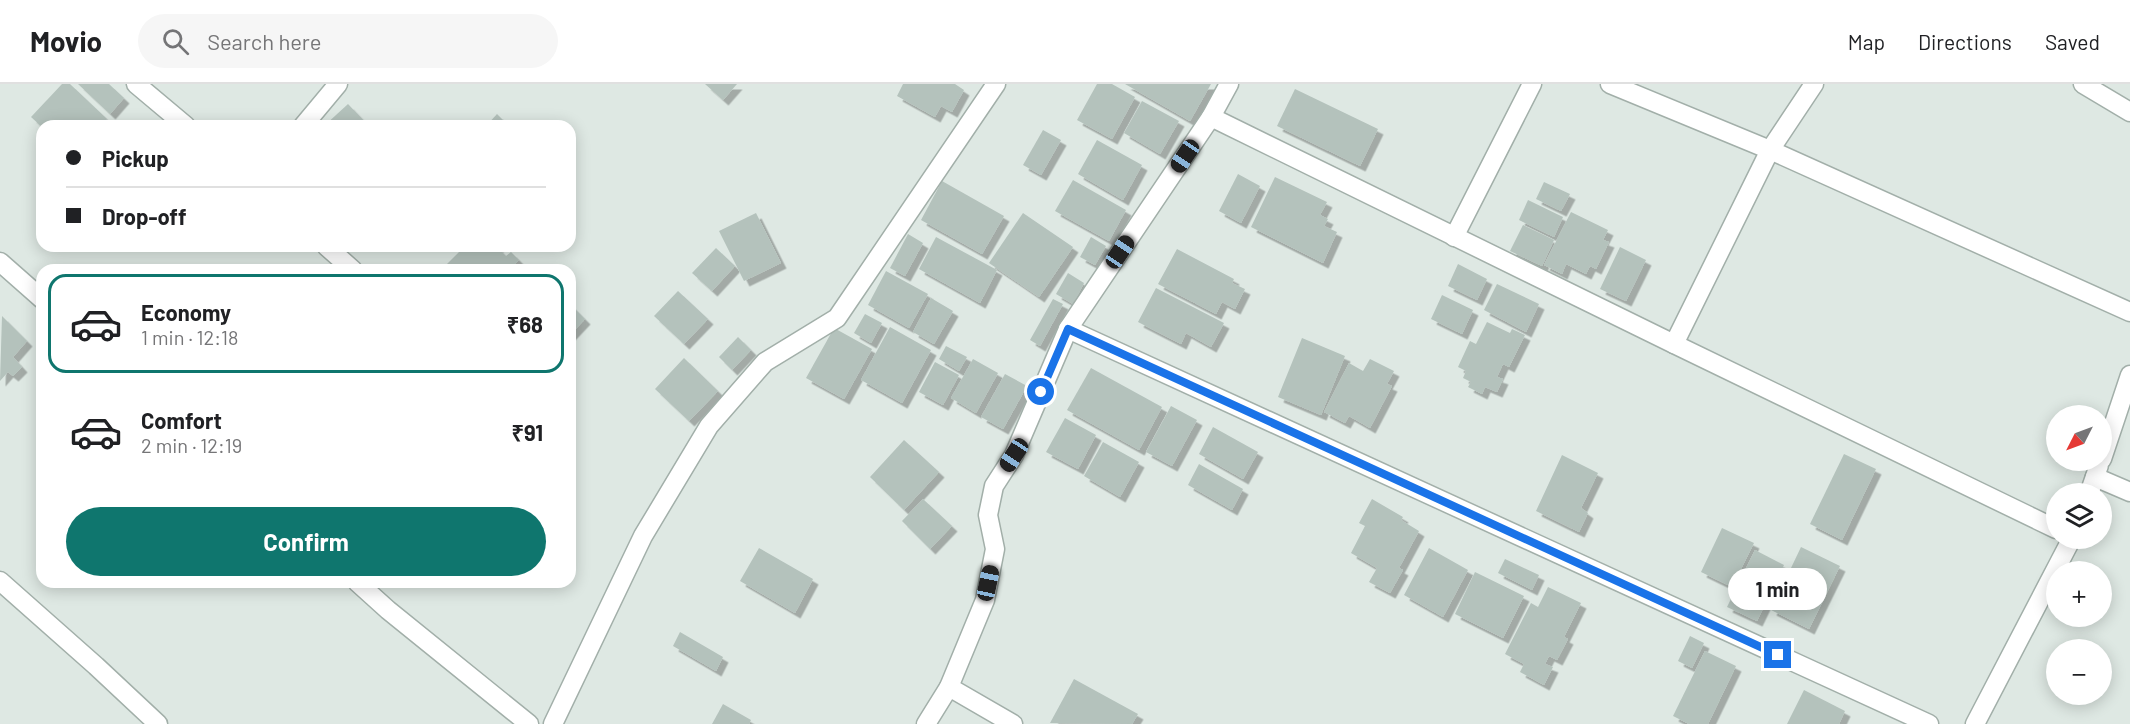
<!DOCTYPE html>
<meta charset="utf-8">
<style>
:root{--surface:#fff;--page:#f6f6f6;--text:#202124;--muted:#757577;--line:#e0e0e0;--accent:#0f766e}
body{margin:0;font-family:Barlow,sans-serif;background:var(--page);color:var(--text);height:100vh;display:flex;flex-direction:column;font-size:22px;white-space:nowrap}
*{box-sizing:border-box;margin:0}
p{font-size:20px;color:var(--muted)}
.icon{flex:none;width:33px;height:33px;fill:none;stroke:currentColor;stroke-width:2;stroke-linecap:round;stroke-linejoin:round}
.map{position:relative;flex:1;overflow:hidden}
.drawer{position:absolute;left:36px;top:180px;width:540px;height:324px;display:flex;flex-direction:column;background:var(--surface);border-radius:18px;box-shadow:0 3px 15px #0003}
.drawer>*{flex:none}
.banner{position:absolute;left:36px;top:36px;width:540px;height:132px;border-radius:18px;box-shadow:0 3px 15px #0003;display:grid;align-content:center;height:132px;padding:0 30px;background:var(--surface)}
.needle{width:39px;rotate:228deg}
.tools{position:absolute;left:2046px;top:321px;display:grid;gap:12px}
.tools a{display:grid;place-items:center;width:66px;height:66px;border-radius:50%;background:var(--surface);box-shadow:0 3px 15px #0003;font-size:30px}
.end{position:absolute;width:27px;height:27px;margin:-14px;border:8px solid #1a73e8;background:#fff;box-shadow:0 0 0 3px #fff}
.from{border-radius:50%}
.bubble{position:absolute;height:42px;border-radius:21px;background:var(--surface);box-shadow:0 3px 15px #0003;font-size:20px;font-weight:700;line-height:42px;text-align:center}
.car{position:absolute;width:18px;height:36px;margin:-18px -9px;border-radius:8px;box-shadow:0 0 4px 2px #0007;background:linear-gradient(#222 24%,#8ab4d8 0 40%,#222 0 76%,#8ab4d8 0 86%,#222 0)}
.banner b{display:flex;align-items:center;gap:21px;height:57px;font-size:22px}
.banner b+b{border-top:2px solid var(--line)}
.banner i{width:15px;height:15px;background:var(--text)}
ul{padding:10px 0 0;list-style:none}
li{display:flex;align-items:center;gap:18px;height:99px;margin:0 12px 9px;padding:0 18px;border:3px solid transparent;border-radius:18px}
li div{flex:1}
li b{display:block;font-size:22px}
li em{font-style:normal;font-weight:700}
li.on{border-color:var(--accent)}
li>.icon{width:54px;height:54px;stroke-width:1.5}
.button{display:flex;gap:12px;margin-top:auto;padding:12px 30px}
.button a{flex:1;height:69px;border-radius:36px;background:var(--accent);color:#fff;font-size:24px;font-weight:700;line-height:69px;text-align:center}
header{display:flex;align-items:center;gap:36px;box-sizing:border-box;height:84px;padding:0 30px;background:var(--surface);border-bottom:2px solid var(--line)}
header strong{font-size:28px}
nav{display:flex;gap:33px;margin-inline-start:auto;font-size:21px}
.search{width:420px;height:54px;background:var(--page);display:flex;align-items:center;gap:15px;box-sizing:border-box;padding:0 21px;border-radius:33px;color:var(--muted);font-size:22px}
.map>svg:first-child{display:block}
.building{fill:#b4c2bc;filter:url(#shadow)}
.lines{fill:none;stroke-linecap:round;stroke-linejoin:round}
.street-casing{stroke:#a2afa9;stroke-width:21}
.street{stroke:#fff;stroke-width:18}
.route{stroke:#1a73e8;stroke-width:8}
</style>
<header>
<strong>Movio</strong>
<div class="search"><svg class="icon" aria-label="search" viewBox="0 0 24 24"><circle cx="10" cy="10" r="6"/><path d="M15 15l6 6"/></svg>Search here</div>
<nav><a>Map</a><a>Directions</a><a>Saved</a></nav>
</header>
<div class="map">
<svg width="2130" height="640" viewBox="0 0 2130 640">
<defs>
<filter id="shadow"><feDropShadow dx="5.5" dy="5.5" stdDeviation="0" flood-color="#0004"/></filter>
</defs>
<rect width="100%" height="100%" fill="#dee8e3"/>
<g class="building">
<path d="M 62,0 L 70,0 L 107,35 L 99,42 L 42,43 L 31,33 Z"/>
<path d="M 78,0 L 109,0 L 124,14 L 110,30 Z"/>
<path d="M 705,0 L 737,0 L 723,16 Z"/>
<path d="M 903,0 L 955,0 L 964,6 L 952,28 L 941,22 L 935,33 L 897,12 Z"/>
<path d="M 1097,0 L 1112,0 L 1135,13 L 1112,55 L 1077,36 Z"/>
<path d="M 1125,0 L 1211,0 L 1190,37 Z"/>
<path d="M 1295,5 L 1378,45 L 1360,82 L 1277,42 Z"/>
<path d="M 1142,17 L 1179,37 L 1160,70 L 1124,49 Z"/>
<path d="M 348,20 L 369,42 L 324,42 Z"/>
<path d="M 497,30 L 509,42 L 486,42 Z"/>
<path d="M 1043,46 L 1061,56 L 1041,91 L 1023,81 Z"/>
<path d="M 1097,56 L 1142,81 L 1123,116 L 1078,90 Z"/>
<path d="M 1238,90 L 1260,102 L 1241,139 L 1219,127 Z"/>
<path d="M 1275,93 L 1327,118 L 1320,131 L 1328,135 L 1324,142 L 1337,148 L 1323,179 L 1251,143 Z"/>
<path d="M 1073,96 L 1126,126 L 1109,157 L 1055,127 Z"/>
<path d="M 942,97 L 1004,132 L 982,170 L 921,136 Z"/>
<path d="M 1544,98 L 1570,110 L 1561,127 L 1536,115 Z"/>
<path d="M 1528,116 L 1563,133 L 1554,153 L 1519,136 Z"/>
<path d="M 1571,128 L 1608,146 L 1603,156 L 1609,158 L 1596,185 L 1590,182 L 1586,190 L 1566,180 L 1562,190 L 1544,181 Z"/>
<path d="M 756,129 L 781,179 L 744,197 L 719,147 Z"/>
<path d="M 1023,129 L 1073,163 L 1039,213 L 989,179 Z"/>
<path d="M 1523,141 L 1554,156 L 1542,182 L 1510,167 Z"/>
<path d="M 908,150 L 923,159 L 905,192 L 890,184 Z"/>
<path d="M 936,153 L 997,186 L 980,219 L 919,185 Z"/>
<path d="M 1091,153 L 1106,162 L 1095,181 L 1080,173 Z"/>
<path d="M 465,162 L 499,162 L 497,163 L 506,172 L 511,168 L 519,176 L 509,186 L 441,186 Z"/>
<path d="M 1620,163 L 1646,176 L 1626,217 L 1600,205 Z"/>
<path d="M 716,164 L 735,182 L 712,207 L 692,189 Z"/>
<path d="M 1177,165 L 1234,195 L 1232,199 L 1245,205 L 1235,225 L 1222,218 L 1216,230 L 1158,200 Z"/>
<path d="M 1458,180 L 1487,195 L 1477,216 L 1448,202 Z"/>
<path d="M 886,187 L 928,210 L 909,244 L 868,221 Z"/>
<path d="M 1068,189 L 1084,199 L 1073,220 L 1056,210 Z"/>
<path d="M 1497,200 L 1539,220 L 1526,248 L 1484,226 Z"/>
<path d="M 1156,204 L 1224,239 L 1211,263 L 1186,249 L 1181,260 L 1138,238 Z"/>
<path d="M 678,207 L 708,235 L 684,260 L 654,232 Z"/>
<path d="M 1442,211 L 1473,226 L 1462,250 L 1431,235 Z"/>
<path d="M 931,214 L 953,227 L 934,260 L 913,248 Z"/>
<path d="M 1053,215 L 1063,220 L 1040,262 L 1030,256 Z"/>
<path d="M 570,220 L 585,235 L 570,251 Z"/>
<path d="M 865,230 L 882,239 L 871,259 L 854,249 Z"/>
<path d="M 2,232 L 27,257 L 13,273 L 22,283 L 13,292 L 8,288 L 0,297 Z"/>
<path d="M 1487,238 L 1510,249 L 1512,245 L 1525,251 L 1509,283 L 1503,280 L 1497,293 L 1503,295 L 1497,308 L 1485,303 L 1482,310 L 1468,303 L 1471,298 L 1463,294 L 1466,287 L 1458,283 L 1470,257 L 1476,260 Z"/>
<path d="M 890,243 L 931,266 L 902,319 L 861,296 Z"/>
<path d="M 834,244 L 872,265 L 844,315 L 806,294 Z"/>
<path d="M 738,253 L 751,266 L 732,286 L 719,273 Z"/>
<path d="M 1302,254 L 1345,272 L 1321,331 L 1278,313 Z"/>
<path d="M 946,262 L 967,273 L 959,287 L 939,275 Z"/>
<path d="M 684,274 L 718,307 L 689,337 L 655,305 Z"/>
<path d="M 973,275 L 998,289 L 976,329 L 951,314 Z"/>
<path d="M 1370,275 L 1394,287 L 1387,300 L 1392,302 L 1370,344 L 1349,332 L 1345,339 L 1324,328 L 1349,279 L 1363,287 Z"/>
<path d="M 935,278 L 959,291 L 943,321 L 919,308 Z"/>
<path d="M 1091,284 L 1162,323 L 1139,366 L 1067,326 Z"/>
<path d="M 1005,290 L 1027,302 L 1003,345 L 981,333 Z"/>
<path d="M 1171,322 L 1197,336 L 1172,382 L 1146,368 Z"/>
<path d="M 1065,334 L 1096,351 L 1078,385 L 1046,368 Z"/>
<path d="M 1213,343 L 1258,368 L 1243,395 L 1199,370 Z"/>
<path d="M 904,356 L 939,388 L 904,426 L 870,393 Z"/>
<path d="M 1103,358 L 1139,378 L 1120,413 L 1084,392 Z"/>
<path d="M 1844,370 L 1876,385 L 1842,456 L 1810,440 Z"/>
<path d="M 1562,371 L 1598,389 L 1581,424 L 1588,429 L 1579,448 L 1536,427 Z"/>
<path d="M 1199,380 L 1243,405 L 1232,426 L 1188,401 Z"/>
<path d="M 923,415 L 952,442 L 930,465 L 902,437 Z"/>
<path d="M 1372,415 L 1403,433 L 1401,436 L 1419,447 L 1399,484 L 1403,486 L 1390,509 L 1369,498 L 1377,484 L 1351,469 L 1365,442 L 1359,439 Z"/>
<path d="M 1722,444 L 1754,459 L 1732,503 L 1701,488 Z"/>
<path d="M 1801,463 L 1840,482 L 1809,545 L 1771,526 Z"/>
<path d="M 759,464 L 813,495 L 795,529 L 740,497 Z"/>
<path d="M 1429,464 L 1468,486 L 1443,533 L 1404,511 Z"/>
<path d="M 1755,466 L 1784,481 L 1757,537 L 1727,523 Z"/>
<path d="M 1505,475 L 1539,491 L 1532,506 L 1498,489 Z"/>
<path d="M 1475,488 L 1524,512 L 1503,554 L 1455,530 Z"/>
<path d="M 1548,503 L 1581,519 L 1564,553 L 1568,555 L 1557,576 L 1549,572 L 1545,580 L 1553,583 L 1544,601 L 1520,588 L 1524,580 L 1505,570 L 1531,519 L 1538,523 Z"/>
<path d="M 680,548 L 723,573 L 716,587 L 673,562 Z"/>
<path d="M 1690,552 L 1704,559 L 1692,584 L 1678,577 Z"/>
<path d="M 1705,567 L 1736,582 L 1708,640 L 1689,640 L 1673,632 Z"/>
<path d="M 1074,595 L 1138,630 L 1132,640 L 1050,639 Z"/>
<path d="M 1804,606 L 1845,627 L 1839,640 L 1787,640 Z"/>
<path d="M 723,620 L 751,636 L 749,640 L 712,640 Z"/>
</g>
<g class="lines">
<g class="street-casing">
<g id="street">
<path d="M 136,0 L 186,42"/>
<path d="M 1610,0 L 1770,66 L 2130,228"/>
<path d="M 2083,0 L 2130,28"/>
<path d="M 1211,33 L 1674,260 L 2056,445"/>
<path d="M 303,42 L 338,0"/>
<path d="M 1454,153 L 1532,0"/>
<path d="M 326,162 L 353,186"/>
<path d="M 0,178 L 42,215"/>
<path d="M 1068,245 L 1929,640"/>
<path d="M 1674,260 L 1770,66 L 1814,0"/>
<path d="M 2102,375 L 2130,291"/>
<path d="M 2095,393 L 2130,408"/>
<path d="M 2089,410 L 2099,381"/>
<path d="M 0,497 L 96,582 L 158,640"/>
<path d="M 357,498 L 388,526 L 529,640"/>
<path d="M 949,603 L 1013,640"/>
<path d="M 553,640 L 643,452 L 709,342 L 765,278 L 837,234 L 996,0"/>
<path d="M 926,640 L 949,603 L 985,516 L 995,465 L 988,431 L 994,402 L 1014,371 L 1068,245 L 1211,33 L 1229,0"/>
<path d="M 1975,640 L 2072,454"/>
</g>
</g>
<use href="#street" class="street"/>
</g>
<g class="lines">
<path class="route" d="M 1041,308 L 1068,245 L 1778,571"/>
</g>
</svg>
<div class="tools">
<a><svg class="needle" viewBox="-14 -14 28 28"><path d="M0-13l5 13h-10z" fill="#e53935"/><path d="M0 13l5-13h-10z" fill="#757577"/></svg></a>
<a><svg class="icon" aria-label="layers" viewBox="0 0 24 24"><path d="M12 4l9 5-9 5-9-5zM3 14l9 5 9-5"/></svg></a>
<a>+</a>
<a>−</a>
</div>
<i class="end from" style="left:1041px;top:308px"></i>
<i class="end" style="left:1778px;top:571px"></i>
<div class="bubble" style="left:1728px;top:484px;width:99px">1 min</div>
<i class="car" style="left:1185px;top:72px;rotate:214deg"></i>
<i class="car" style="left:1120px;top:168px;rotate:34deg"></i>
<i class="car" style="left:1014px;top:371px;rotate:213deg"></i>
<i class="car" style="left:988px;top:499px;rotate:12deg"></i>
<div class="banner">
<b><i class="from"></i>Pickup</b>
<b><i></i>Drop-off</b>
</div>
<section class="drawer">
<ul>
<li class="on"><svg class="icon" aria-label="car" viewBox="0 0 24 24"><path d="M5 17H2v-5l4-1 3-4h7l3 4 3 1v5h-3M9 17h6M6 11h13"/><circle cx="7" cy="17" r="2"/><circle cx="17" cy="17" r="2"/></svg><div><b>Economy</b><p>1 min · 12:18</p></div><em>₹68</em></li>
<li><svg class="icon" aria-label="car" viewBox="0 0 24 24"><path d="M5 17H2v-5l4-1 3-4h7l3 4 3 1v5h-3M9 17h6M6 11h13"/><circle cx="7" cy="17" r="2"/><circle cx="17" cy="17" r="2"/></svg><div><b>Comfort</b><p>2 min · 12:19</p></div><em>₹91</em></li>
</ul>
<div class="button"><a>Confirm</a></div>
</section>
</div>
